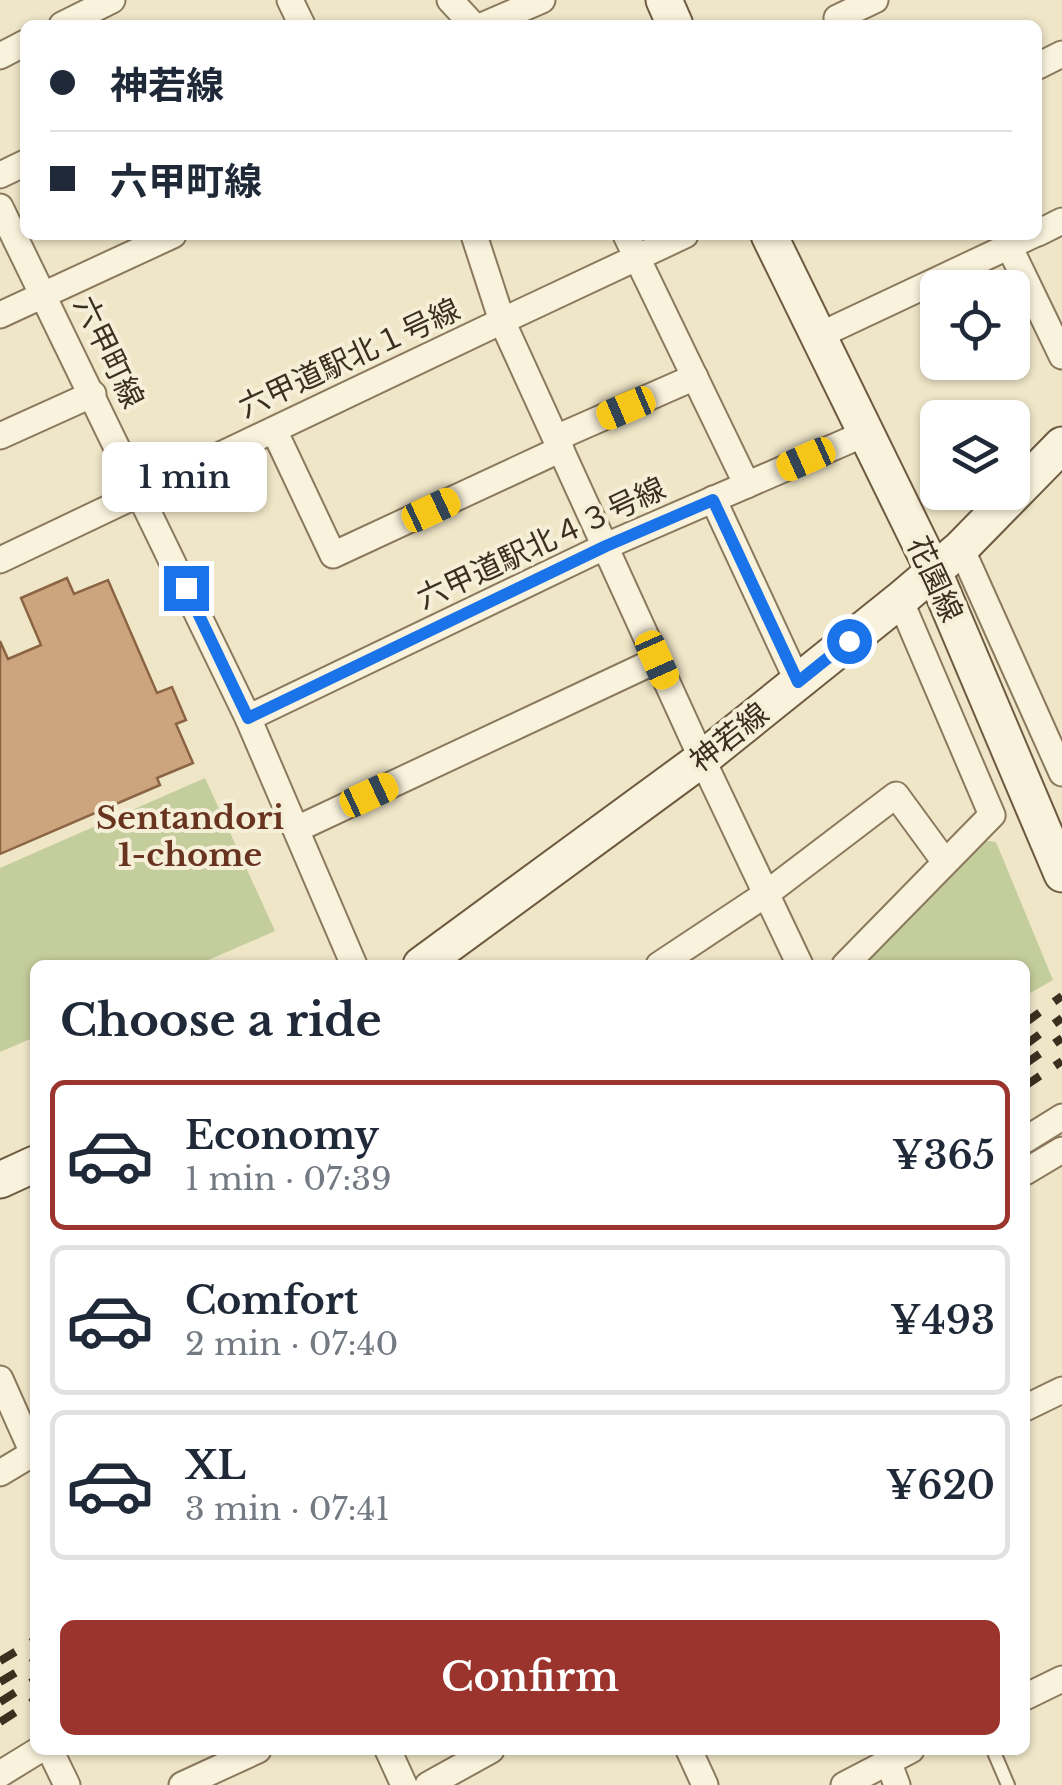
<!DOCTYPE html>
<meta charset="utf-8">
<style>
:root{--surface:#fff;--page:#f2f2f3;--text:#1f2937;--muted:#747a83;--line:#e0e1e3;--accent:#9a342d}
body{margin:0;font-family:"Libre Baskerville","Noto Sans JP",serif;background:var(--page);color:var(--text);height:100vh;display:flex;flex-direction:column;font-size:38px;white-space:nowrap}
*{box-sizing:border-box;margin:0}
p{font-size:32px;color:var(--muted)}
.icon{flex:none;width:55px;height:55px;fill:none;stroke:currentColor;stroke-width:2;stroke-linecap:round;stroke-linejoin:round}
.map{position:relative;flex:1;overflow:hidden}
.details{position:absolute;left:30px;top:960px;width:1000px;height:795px;display:flex;flex-direction:column;background:var(--surface);border-radius:15px;box-shadow:0 2px 8px #0004}
.details>*{flex:none}
.guide{position:absolute;left:20px;top:20px;width:1022px;height:220px;border-radius:15px;box-shadow:0 2px 8px #0004;display:grid;align-content:center;height:220px;padding:0 30px;background:var(--surface)}
.buttons{position:absolute;left:920px;top:270px;display:grid;gap:20px}
.buttons a{display:grid;place-items:center;width:110px;height:110px;border-radius:15px;background:var(--surface);box-shadow:0 2px 8px #0004;font-size:50px}
.end{position:absolute;width:45px;height:45px;margin:-22px;border:12px solid #1a73e8;background:#fff;box-shadow:0 0 0 5px #fff}
.from{border-radius:50%}
.bubble{position:absolute;height:70px;border-radius:15px;background:var(--surface);box-shadow:0 2px 8px #0004;font-size:32px;font-weight:600;line-height:70px;text-align:center}
.car{position:absolute;width:30px;height:60px;margin:-30px -15px;border-radius:12px;box-shadow:0 0 8px 2px #0007;background:linear-gradient(#f5c518 24%,#345 0 40%,#f5c518 0 76%,#345 0 86%,#f5c518 0)}
.guide b{display:flex;align-items:center;gap:35px;height:95px;font-size:38px}
.guide b+b{border-top:2px solid var(--line)}
.guide i{width:25px;height:25px;background:var(--text)}
ul{padding:0;list-style:none}
li{display:flex;align-items:center;gap:30px;height:150px;margin:0 20px 15px;padding:0 10px;border:5px solid var(--line);border-radius:15px}
li div{flex:1}
li b{display:block;font-size:38px}
li em{font-style:normal;font-weight:600}
li.active{border-color:var(--accent)}
li>.icon{width:90px;height:90px;stroke-width:1.5}
h2{padding:0 30px;font-size:45px;line-height:120px}
.primary-button{display:flex;gap:20px;margin-top:auto;padding:20px 30px}
.primary-button a{flex:1;height:115px;border-radius:15px;background:var(--accent);color:#fff;font-size:40px;font-weight:600;line-height:115px;text-align:center}
.map>svg:first-child{display:block}
.green{fill:#c4cd9c}
.building{fill:#cca57e;stroke:#8a6443;stroke-width:2.5}
.lines{fill:none;stroke-linecap:round;stroke-linejoin:round}
.lane-casing{stroke:#8b795d;stroke-width:16}
.street-casing{stroke:#8b795d;stroke-width:29}
.secondary-casing{stroke:#6d5a40;stroke-width:39}
.lane{stroke:#f9f2dc;stroke-width:12}
.street{stroke:#f9f2dc;stroke-width:25}
.secondary{stroke:#f9f2dc;stroke-width:35}
.rail{stroke:#3b2f20;stroke-width:8;stroke-dasharray:18 18;stroke-linecap:butt}
.route{stroke:#1a73e8;stroke-width:12}
.labels{text-anchor:middle;dominant-baseline:central;stroke-width:8;stroke-linejoin:round;paint-order:stroke}
.street-label{font-size:30px;fill:#3b2f20;stroke:#f6efd8}
.neighbourhood-label{font-size:32px;font-weight:bold;fill:#683420;stroke:#f6efd8}
</style>
<div class="map">
<svg width="1062" height="1785" viewBox="0 0 1062 1785">
<rect width="100%" height="100%" fill="#efe6c8"/>
<g class="green">
<path d="M 205,778 L 275,931 L 197,965 L 35,965 L 35,1037 L 0,1052 L 0,868 Z"/>
<path d="M 980,840 L 996,842 L 1053,980 L 1025,996 L 1025,965 L 865,965 Z"/>
</g>
<path class="building" d="M 67,578 L 74,594 L 108,580 L 157,693 L 172,687 L 186,720 L 176,724 L 193,763 L 157,778 L 160,785 L 0,854 L 0,641 L 8,659 L 41,645 L 21,598 Z"/>
<g class="lines">
<g class="lane-casing">
<path id="lane" d="M 993,1750 L 1008,1785"/>
</g>
<g class="street-casing">
<g id="street">
<path d="M 290,0 L 302,25"/>
<path d="M 450,0 L 473,25"/>
<path d="M 837,18 L 875,0"/>
<path d="M 62,25 L 112,0"/>
<path d="M 484,25 L 542,0"/>
<path d="M 0,56 L 25,43"/>
<path d="M 1038,66 L 1062,54"/>
<path d="M 0,175 L 25,163"/>
<path d="M 0,207 L 248,718 L 354,965"/>
<path d="M 1038,233 L 1062,221"/>
<path d="M 626,235 L 747,485"/>
<path d="M 685,235 L 502,321 L 702,759 L 800,965"/>
<path d="M 1009,246 L 1062,356"/>
<path d="M 0,315 L 173,235"/>
<path d="M 818,336 L 1033,235"/>
<path d="M 274,430 L 333,555 L 561,449"/>
<path d="M 0,436 L 93,394"/>
<path d="M 556,438 L 695,377"/>
<path d="M 713,499 L 798,682"/>
<path d="M 961,548 L 1062,773"/>
<path d="M 0,560 L 502,321 L 474,235"/>
<path d="M 248,718 L 606,546 L 864,434"/>
<path d="M 297,829 L 657,660"/>
<path d="M 659,965 L 766,894 L 896,795 L 945,862"/>
<path d="M 845,965 L 992,815 L 900,600"/>
<path d="M 1025,1140 L 1062,1117"/>
<path d="M 1025,1172 L 1062,1150"/>
<path d="M 0,1379 L 33,1453"/>
<path d="M 1025,1408 L 1062,1390"/>
<path d="M 0,1473 L 35,1452"/>
<path d="M 1025,1697 L 1062,1679"/>
<path d="M 50,1750 L 67,1785"/>
<path d="M 388,1750 L 404,1785"/>
<path d="M 689,1750 L 705,1785"/>
<path d="M 888,1761 L 897,1785"/>
<path d="M 0,1774 L 39,1750"/>
<path d="M 182,1785 L 258,1750"/>
<path d="M 428,1785 L 491,1750"/>
<path d="M 844,1785 L 911,1750"/>
</g>
</g>
<g class="secondary-casing">
<g id="secondary">
<path d="M 664,0 L 675,25"/>
<path d="M 769,235 L 934,572 L 1062,874"/>
<path d="M 421,965 L 702,759 L 900,600 L 961,548 L 1062,445"/>
<path d="M 0,1180 L 35,1164"/>
</g>
</g>
<use href="#lane" class="lane"/>
<use href="#street" class="street"/>
<use href="#secondary" class="secondary"/>
<g class="rail">
<path d="M 1025,1023 L 1062,996"/>
<path d="M 1025,1045 L 1062,1018"/>
<path d="M 1025,1064 L 1062,1038"/>
<path d="M 1025,1086 L 1062,1061"/>
<path d="M 0,1661 L 35,1640"/>
<path d="M 0,1682 L 35,1661"/>
<path d="M 0,1702 L 35,1680"/>
<path d="M 0,1722 L 35,1700"/>
</g>
</g>
<g class="lines">
<path class="route" d="M 186,588 L 248,718 L 606,546 L 713,500 L 798,682 L 849,641"/>
</g>
<g class="labels">
<g class="street-label">
<text transform="translate(109 352) rotate(64)">六甲町線</text>
<text transform="translate(349 358) rotate(-25)">六甲道駅北１号線</text>
<text transform="translate(541 543) rotate(-25)">六甲道駅北４３号線</text>
<text transform="translate(935 579) rotate(65)">花園線</text>
<text transform="translate(729 737) rotate(-38)">神若線</text>
</g>
<g class="neighbourhood-label">
<text x="190" y="818">Sentandori<tspan x="190" dy="37">1-chome</tspan></text>
</g>
</g>
</svg>
<div class="buttons">
<a><svg class="icon" aria-label="locate" viewBox="0 0 24 24"><circle cx="12" cy="12" r="6"/><path d="M12 2v4M12 18v4M2 12h4M18 12h4"/></svg></a>
<a><svg class="icon" aria-label="layers" viewBox="0 0 24 24"><path d="M12 4l9 5-9 5-9-5zM3 14l9 5 9-5"/></svg></a>
</div>
<i class="end from" style="left:849px;top:641px"></i>
<i class="end" style="left:186px;top:588px"></i>
<div class="bubble" style="left:102px;top:442px;width:165px">1 min</div>
<i class="car" style="left:626px;top:408px;rotate:247deg"></i>
<i class="car" style="left:806px;top:459px;rotate:246deg"></i>
<i class="car" style="left:431px;top:510px;rotate:65deg"></i>
<i class="car" style="left:657px;top:660px;rotate:156deg"></i>
<i class="car" style="left:369px;top:795px;rotate:65deg"></i>
<div class="guide">
<b><i class="from"></i>神若線</b>
<b><i></i>六甲町線</b>
</div>
<section class="details">
<h2>Choose a ride</h2>
<ul>
<li class="active"><svg class="icon" aria-label="car" viewBox="0 0 24 24"><path d="M5 17H2v-5l4-1 3-4h7l3 4 3 1v5h-3M9 17h6M6 11h13"/><circle cx="7" cy="17" r="2"/><circle cx="17" cy="17" r="2"/></svg><div><b>Economy</b><p>1 min · 07:39</p></div><em>¥365</em></li>
<li><svg class="icon" aria-label="car" viewBox="0 0 24 24"><path d="M5 17H2v-5l4-1 3-4h7l3 4 3 1v5h-3M9 17h6M6 11h13"/><circle cx="7" cy="17" r="2"/><circle cx="17" cy="17" r="2"/></svg><div><b>Comfort</b><p>2 min · 07:40</p></div><em>¥493</em></li>
<li><svg class="icon" aria-label="car" viewBox="0 0 24 24"><path d="M5 17H2v-5l4-1 3-4h7l3 4 3 1v5h-3M9 17h6M6 11h13"/><circle cx="7" cy="17" r="2"/><circle cx="17" cy="17" r="2"/></svg><div><b>XL</b><p>3 min · 07:41</p></div><em>¥620</em></li>
</ul>
<div class="primary-button"><a>Confirm</a></div>
</section>
</div>
